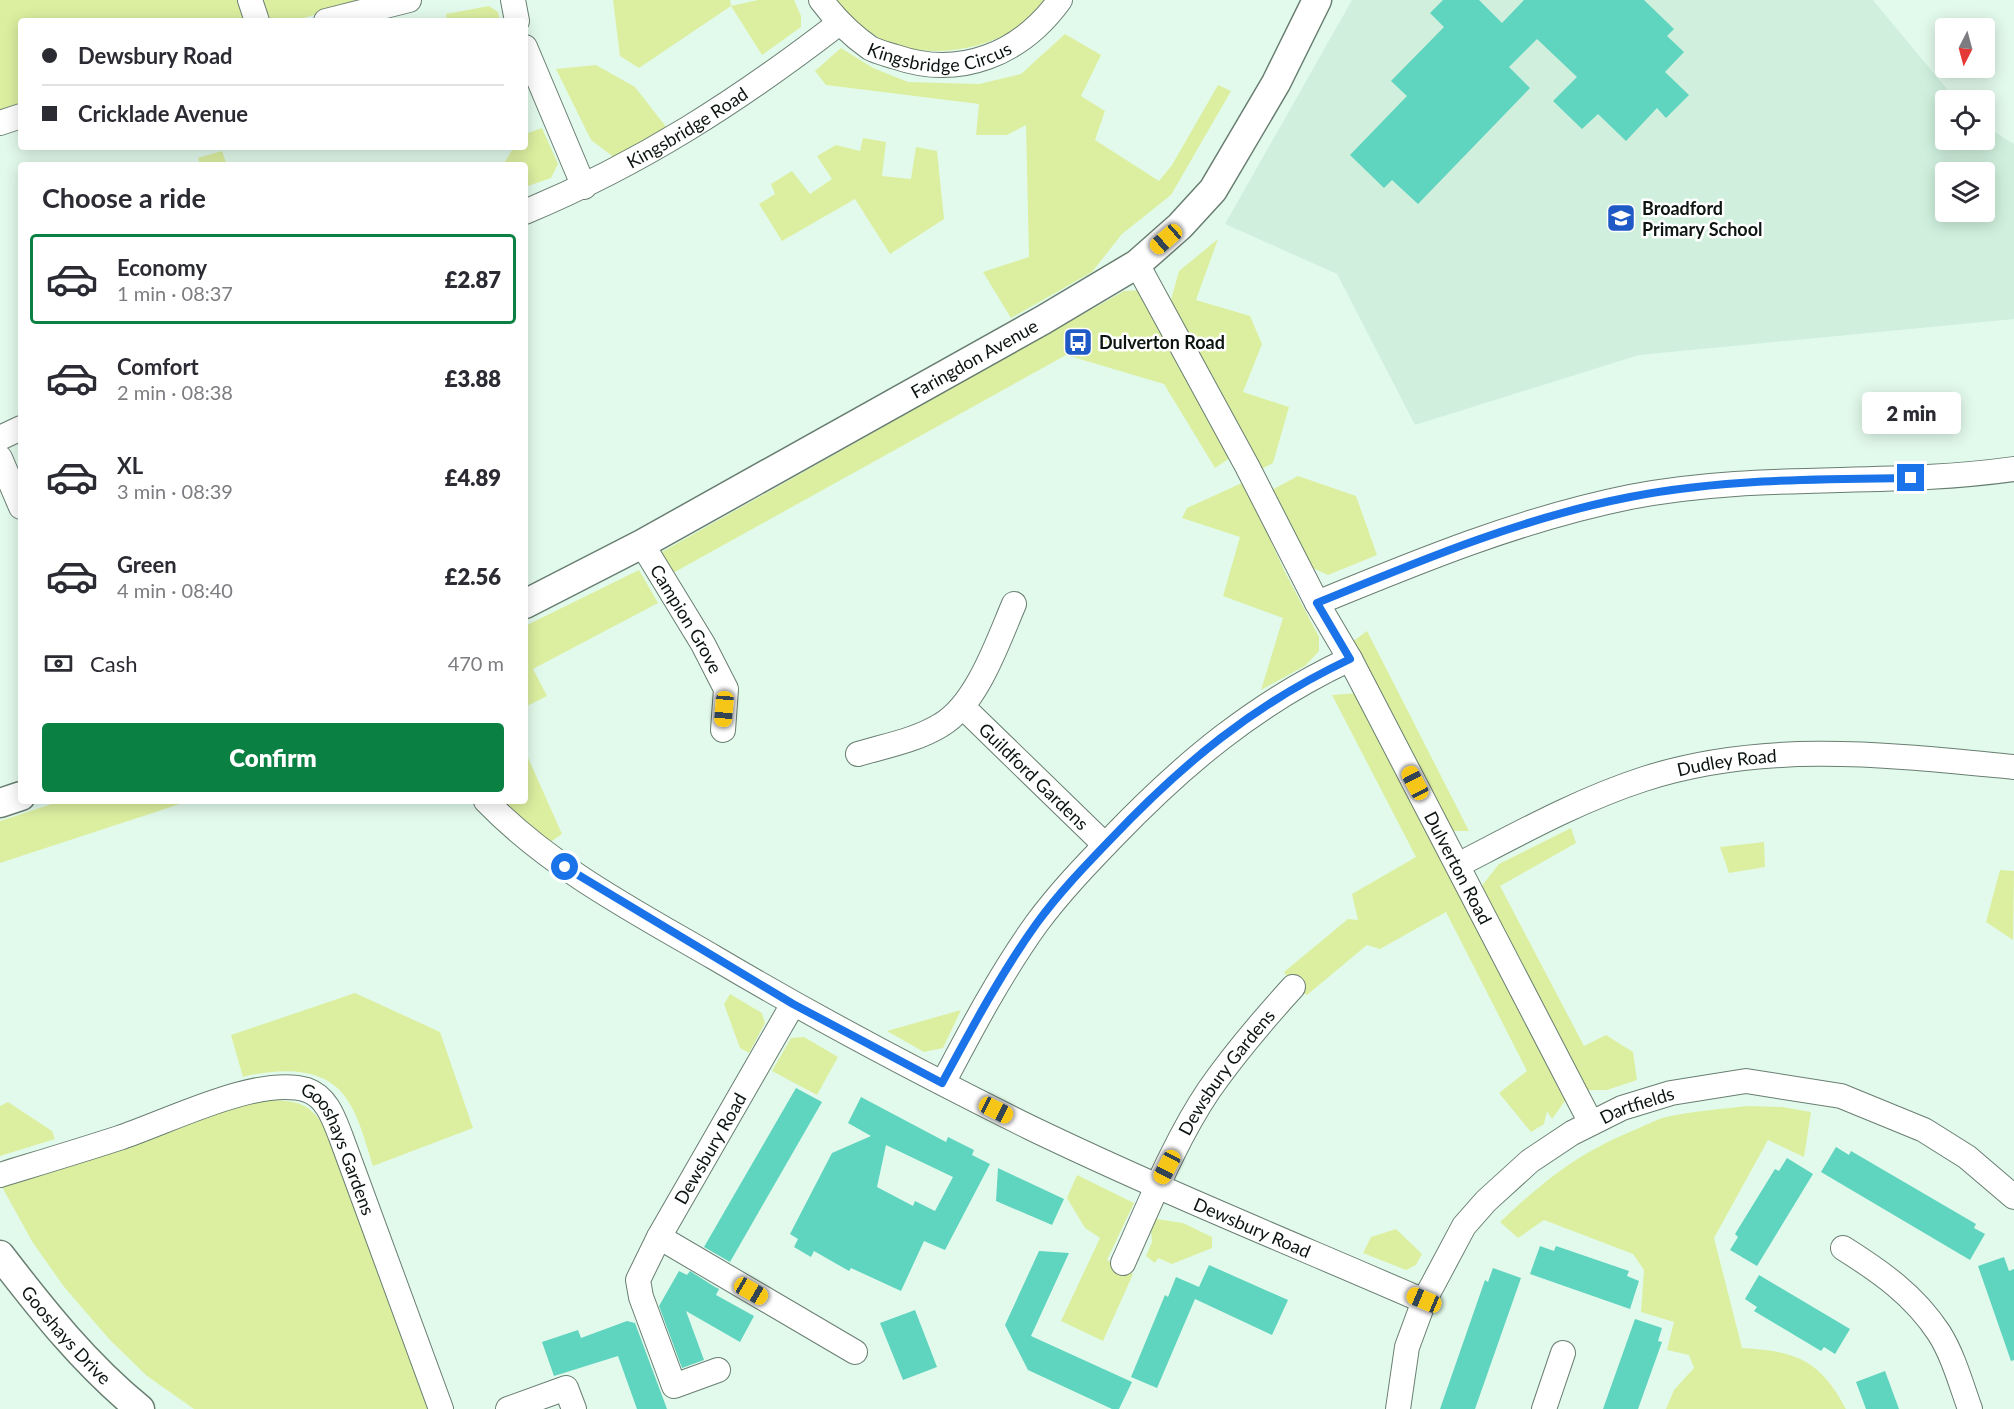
<!DOCTYPE html>
<meta charset="utf-8">
<style>
:root{--surface:#fff;--page:#f2f2f3;--text:#2b2b33;--muted:#7c7c81;--line:#e1e1e2;--accent:#0b8043}
body{margin:0;font-family:Lato,sans-serif;background:var(--page);color:var(--text);height:100vh;display:flex;flex-direction:column;font-size:22px;white-space:nowrap}
*{box-sizing:border-box;margin:0}
p{font-size:20px;color:var(--muted)}
.icon{flex:none;width:33px;height:33px;fill:none;stroke:currentColor;stroke-width:2;stroke-linecap:round;stroke-linejoin:round}
.map{position:relative;flex:1;overflow:hidden}
.sheet{position:absolute;left:18px;top:162px;width:510px;height:642px;display:flex;flex-direction:column;background:var(--surface);border-radius:6px;box-shadow:0 3px 15px #0003}
.sheet>*{flex:none}
.top-card{position:absolute;left:18px;top:18px;width:510px;height:132px;border-radius:6px;box-shadow:0 3px 15px #0003;display:grid;align-content:center;height:132px;padding:0 24px;background:var(--surface)}
.needle{width:39px;rotate:186deg}
.tools{position:absolute;left:1935px;top:18px;display:grid;gap:12px}
.tools a{display:grid;place-items:center;width:60px;height:60px;border-radius:6px;background:var(--surface);box-shadow:0 3px 15px #0003;font-size:30px}
.end{position:absolute;width:27px;height:27px;margin:-14px;border:8px solid #1a73e8;background:#fff;box-shadow:0 0 0 3px #fff}
.from{border-radius:50%}
.bubble{position:absolute;height:42px;border-radius:6px;background:var(--surface);box-shadow:0 3px 15px #0003;font-size:20px;font-weight:800;line-height:42px;text-align:center}
.car{position:absolute;width:18px;height:36px;margin:-18px -9px;border-radius:8px;box-shadow:0 0 4px 2px #0007;background:linear-gradient(#f5c518 24%,#345 0 40%,#f5c518 0 76%,#345 0 86%,#f5c518 0)}
.top-card b{display:flex;align-items:center;gap:21px;height:57px;font-size:22px}
.top-card b+b{border-top:2px solid var(--line)}
.top-card i{width:15px;height:15px;background:var(--text)}
ul{padding:0;list-style:none}
li{display:flex;align-items:center;gap:18px;height:90px;margin:0 12px 9px;padding:0 12px;border:3px solid transparent;border-radius:6px}
li div{flex:1}
li b{display:block;font-size:22px}
li em{font-style:normal;font-weight:800}
li.on{border-color:var(--accent)}
li>.icon{width:54px;height:54px;stroke-width:1.5}
h2{padding:0 24px;font-size:27px;line-height:72px}
.pay{display:flex;align-items:center;gap:15px;height:66px;padding:0 24px;font-size:22px}
.pay p{margin-inline-start:auto}
.primary-button{display:flex;gap:12px;margin-top:auto;padding:12px 24px}
.primary-button a{flex:1;height:69px;border-radius:6px;background:var(--accent);color:#fff;font-size:24px;font-weight:800;line-height:69px;text-align:center}
.map>svg:first-child{display:block}
.built{fill:#d0f0dd;fill-rule:evenodd}
.green{fill:#dcefa0}
.building{fill:#5fd4bf;fill-rule:evenodd}
.lines{fill:none;stroke-linecap:round;stroke-linejoin:round}
.minor-casing{stroke:#687e71;stroke-width:26}
.tertiary-casing{stroke:#687e71;stroke-width:31}
.minor{stroke:#fff;stroke-width:24}
.tertiary{stroke:#fff;stroke-width:28}
.route{stroke:#1a73e8;stroke-width:8}
.labels{text-anchor:middle;dominant-baseline:central;stroke-width:5;stroke-linejoin:round;paint-order:stroke}
.street-label{font-size:18px;fill:#0d1510;stroke:#fff}
.poi-label{font-size:18px;font-weight:bold;fill:#0d1510;stroke:#fff;text-anchor:start}
</style>
<div class="map">
<svg width="2014" height="1409" viewBox="0 0 2014 1409">
<rect width="100%" height="100%" fill="#e2faec"/>
<path class="built" d="M 1352,0 L 1873,0 L 1956,100 L 1946,100 L 1946,140 L 1984,140 L 1985,126 L 2014,144 L 2014,319 L 1639,355 L 1415,425 L 1337,274 L 1225,224 ZM 1946,172 L 1984,172 L 1984,212 L 1946,212 Z"/>
<g class="green">
<path d="M 0,0 L 370,0 L 292,21 L 21,21 L 21,110 L 0,116 Z"/>
<path d="M 613,0 L 730,0 L 731,6 L 758,0 L 794,0 L 801,16 L 801,27 L 762,55 L 731,6 L 639,68 L 620,56 Z"/>
<path d="M 835,0 L 1044,0 C 1015,48 933,63 885,41 C 865,31 849,17 835,0 Z"/>
<path d="M 489,6 L 498,12 L 500,21 L 447,21 L 446,14 Z"/>
<path d="M 1065,34 L 1101,55 L 1081,96 L 1105,111 L 1095,140 L 1159,181 L 1172,165 L 1218,85 L 1231,91 L 1171,195 L 1122,234 L 1092,272 L 1011,318 L 983,272 L 1029,257 L 1026,125 L 1007,135 L 976,135 L 979,104 L 826,85 L 815,71 L 841,48 L 873,68 L 908,82 L 979,84 L 1021,74 Z"/>
<path d="M 596,65 L 635,87 L 667,128 L 615,158 L 591,140 L 556,69 Z"/>
<path d="M 542,128 L 558,164 L 551,178 L 525,187 L 525,165 L 503,165 L 514,147 L 525,147 L 525,134 Z"/>
<path d="M 863,138 L 886,142 L 882,176 L 911,179 L 916,147 L 937,151 L 944,219 L 890,254 L 855,199 L 782,241 L 759,204 L 775,194 L 771,184 L 792,171 L 810,194 L 832,179 L 817,156 L 836,145 L 860,151 Z"/>
<path d="M 222,151 L 227,165 L 200,165 L 198,158 Z"/>
<path d="M 1218,239 L 1196,300 L 1250,316 L 1262,344 L 1243,392 L 1289,407 L 1273,463 L 1258,471 L 1171,300 L 1179,271 Z"/>
<path d="M 1141,290 L 1160,306 L 1149,312 L 1230,458 L 1215,468 L 1164,384 L 1066,355 L 673,573 L 660,553 L 1124,291 Z"/>
<path d="M 1298,476 L 1356,496 L 1377,555 L 1328,575 L 1306,565 L 1268,492 Z"/>
<path d="M 1244,482 L 1285,572 L 1319,637 L 1319,651 L 1305,666 L 1261,690 L 1283,618 L 1223,596 L 1240,537 L 1182,518 L 1187,508 Z"/>
<path d="M 639,570 L 658,603 L 533,669 L 547,696 L 525,707 L 525,626 Z"/>
<path d="M 1367,631 L 1469,831 L 1450,831 L 1352,642 Z"/>
<path d="M 1359,693 L 1565,1101 L 1552,1119 L 1547,1111 L 1544,1124 L 1531,1132 L 1499,1093 L 1527,1071 L 1446,912 L 1380,949 L 1367,945 L 1307,995 L 1293,987 L 1284,972 L 1348,919 L 1358,920 L 1352,894 L 1416,857 L 1332,695 Z"/>
<path d="M 525,751 L 562,834 L 549,843 L 502,801 L 525,801 Z"/>
<path d="M 61,801 L 189,801 L 0,863 L 0,821 Z"/>
<path d="M 1571,828 L 1576,843 L 1500,886 L 1584,1046 L 1606,1035 L 1633,1052 L 1637,1080 L 1607,1090 L 1585,1090 L 1480,888 L 1499,864 Z"/>
<path d="M 1764,842 L 1765,867 L 1729,873 L 1720,847 Z"/>
<path d="M 2000,870 L 2014,871 L 2013,940 L 1986,922 Z"/>
<path d="M 355,993 L 440,1032 L 473,1128 L 373,1166 C 366,1145 360,1119 348,1101 C 327,1065 278,1068 243,1077 L 231,1035 Z"/>
<path d="M 730,994 L 762,1013 L 765,1023 L 749,1053 L 740,1048 L 724,1004 Z"/>
<path d="M 961,1010 L 943,1048 L 924,1052 L 887,1031 Z"/>
<path d="M 804,1037 L 838,1057 L 817,1095 L 772,1071 L 791,1038 Z"/>
<path d="M 258,1100 C 304,1100 311,1102 334,1143 L 431,1409 L 194,1409 L 147,1376 L 110,1340 L 65,1288 L 33,1243 L 2,1187 Z"/>
<path d="M 8,1102 L 52,1131 L 55,1139 L 0,1156 L 0,1106 Z"/>
<path d="M 1748,1106 L 1782,1107 L 1811,1112 L 1804,1157 L 1768,1140 L 1714,1238 L 1742,1348 C 1796,1351 1820,1360 1846,1409 L 1666,1409 L 1674,1390 L 1694,1368 L 1689,1355 L 1667,1350 L 1674,1322 L 1641,1312 L 1644,1270 L 1633,1254 L 1544,1220 L 1518,1238 L 1500,1222 C 1544,1181 1575,1155 1632,1131 C 1643,1127 1654,1120 1666,1117 C 1693,1111 1720,1109 1748,1106 Z"/>
<path d="M 1077,1175 L 1134,1203 L 1107,1260 L 1133,1274 L 1103,1341 L 1061,1321 L 1100,1238 L 1085,1228 L 1067,1198 Z"/>
<path d="M 1150,1218 L 1183,1223 L 1212,1237 L 1212,1248 L 1172,1264 L 1158,1258 L 1155,1263 L 1146,1256 L 1152,1242 Z"/>
<path d="M 1396,1229 L 1422,1254 L 1416,1265 L 1406,1270 L 1363,1253 L 1371,1237 Z"/>
</g>
<g class="building">
<path d="M 1443,0 L 1479,0 L 1502,23 L 1524,0 L 1644,0 L 1674,29 L 1667,36 L 1684,52 L 1665,72 L 1689,95 L 1666,118 L 1657,108 L 1626,141 L 1598,114 L 1582,129 L 1553,101 L 1577,77 L 1537,39 L 1509,67 L 1530,88 L 1418,204 L 1392,180 L 1384,188 L 1350,155 L 1407,96 L 1391,81 L 1444,27 L 1430,13 Z"/>
<path d="M 796,1088 L 822,1102 L 730,1262 L 704,1247 Z"/>
<path d="M 861,1097 L 946,1142 L 948,1137 L 974,1150 L 972,1155 L 990,1164 L 945,1250 L 924,1241 L 901,1291 L 851,1268 L 849,1271 L 814,1251 L 811,1257 L 794,1247 L 798,1239 L 790,1234 L 832,1153 L 871,1136 L 848,1123 ZM 886,1145 L 953,1177 L 935,1211 L 915,1201 L 913,1206 L 877,1187 Z"/>
<path d="M 1836,1147 L 1849,1155 L 1851,1151 L 1976,1224 L 1974,1228 L 1985,1234 L 1970,1260 L 1821,1172 Z"/>
<path d="M 1787,1158 L 1813,1174 L 1757,1266 L 1730,1250 L 1738,1237 L 1735,1234 L 1775,1169 L 1779,1171 Z"/>
<path d="M 998,1168 L 1064,1199 L 1052,1225 L 996,1201 Z"/>
<path d="M 1540,1246 L 1554,1251 L 1556,1246 L 1629,1271 L 1627,1276 L 1639,1281 L 1630,1309 L 1530,1274 Z"/>
<path d="M 1039,1251 L 1069,1253 L 1031,1336 L 1132,1382 L 1119,1409 L 1112,1409 L 1028,1370 L 1005,1325 Z"/>
<path d="M 2004,1257 L 2009,1271 L 2014,1269 L 2014,1360 L 2011,1361 L 1978,1266 Z"/>
<path d="M 1209,1265 L 1288,1300 L 1272,1335 L 1195,1299 L 1157,1388 L 1131,1377 L 1165,1295 L 1168,1297 L 1176,1277 L 1199,1287 Z"/>
<path d="M 1493,1268 L 1521,1278 L 1475,1409 L 1440,1409 L 1485,1280 L 1488,1282 Z"/>
<path d="M 679,1271 L 687,1275 L 690,1271 L 715,1287 L 719,1289 L 716,1295 L 754,1316 L 740,1342 L 686,1311 L 704,1360 L 682,1368 L 659,1306 Z"/>
<path d="M 1759,1275 L 1850,1329 L 1835,1354 L 1824,1347 L 1821,1351 L 1754,1311 L 1757,1307 L 1745,1299 Z"/>
<path d="M 915,1310 L 937,1367 L 903,1380 L 880,1323 Z"/>
<path d="M 1635,1319 L 1662,1328 L 1658,1341 L 1662,1342 L 1638,1409 L 1603,1409 Z"/>
<path d="M 627,1321 L 635,1323 L 667,1409 L 637,1409 L 618,1356 L 554,1376 L 542,1342 L 578,1330 L 581,1338 Z"/>
<path d="M 1885,1371 L 1899,1409 L 1866,1409 L 1856,1382 Z"/>
</g>
<g class="lines">
<g class="minor-casing">
<g id="minor">
<path d="M 250,0 L 257,21"/>
<path d="M 513,0 L 517,21"/>
<path id="s1" d="M 821,0 C 835,19 850,34 870,48 C 877,52 887,54 896,57 C 960,79 1021,54 1060,0"/>
<path d="M 326,21 L 409,0"/>
<path d="M 525,47 L 584,187"/>
<path d="M 0,123 L 21,116"/>
<path id="s2" d="M 525,212 C 642,163 738,101 838,24"/>
<path id="s3" d="M 1137,264 L 1247,466 L 1317,603 L 1350,659 L 1591,1123"/>
<path d="M 0,438 L 21,428"/>
<path d="M 0,458 L 21,507"/>
<path id="s4" d="M 642,544 L 703,644 L 726,689 L 723,730"/>
<path d="M 1317,603 C 1419,561 1521,519 1630,497 C 1757,472 1887,487 2014,469"/>
<path id="s5" d="M 963,707 L 1105,845"/>
<path d="M 858,754 C 885,746 917,740 941,725 C 977,704 998,641 1014,604"/>
<path id="s6" d="M 486,801 C 551,868 636,912 715,958 C 818,1019 924,1075 1031,1128 C 1160,1190 1293,1244 1424,1301"/>
<path id="s7" d="M 1458,865 C 1518,834 1579,800 1644,779 C 1765,740 1890,755 2014,767"/>
<path d="M 943,1083 C 972,1028 1001,973 1037,923 C 1060,892 1086,865 1112,838 C 1184,763 1256,703 1350,659"/>
<path id="s8" d="M 0,1175 C 39,1163 79,1151 119,1138 C 168,1122 258,1075 307,1090 C 327,1097 334,1119 341,1137 L 441,1409"/>
<path d="M 659,1237 L 855,1352"/>
<path d="M 1843,1248 C 1881,1272 1914,1295 1939,1333 C 1953,1355 1961,1384 1970,1409"/>
<path id="s9" d="M 1123,1263 C 1148,1208 1175,1140 1209,1090 C 1234,1054 1263,1020 1293,987"/>
<path id="s10" d="M 718,1370 L 674,1386 L 641,1297 L 638,1280 L 659,1237 L 793,1004"/>
<path d="M 508,1409 L 566,1388 L 574,1409"/>
<path id="s11" d="M 1398,1409 L 1407,1347 L 1424,1301 L 1464,1226 L 1486,1201 L 1530,1161 L 1572,1133 L 1622,1108 L 1671,1093 L 1746,1081 L 1841,1096 L 1924,1130 L 1967,1157 L 2014,1197"/>
<path d="M 1544,1409 L 1563,1353"/>
</g>
</g>
<g class="tertiary-casing">
<g id="tertiary">
<path id="s12" d="M 525,604 L 642,544 L 1043,320 L 1137,264 L 1180,226 L 1213,190 L 1276,83 L 1317,0"/>
<path d="M 0,803 L 21,796"/>
<path id="s13" d="M 0,1255 C 43,1311 85,1364 140,1409"/>
</g>
</g>
<use href="#minor" class="minor"/>
<use href="#tertiary" class="tertiary"/>
</g>
<g class="lines">
<path class="route" d="M 565,867 L 793,1004 L 942,1083 C 972,1028 1001,973 1037,923 C 1059,893 1084,867 1109,841 C 1183,763 1253,705 1350,659 L 1317,603 C 1419,561 1521,518 1630,497 C 1722,479 1818,479 1911,478"/>
</g>
<defs>
<g id="school-square" transform="scale(1.5)"><rect x="-9" y="-9" width="18" height="18" rx="4" fill="#1e59c5" stroke="#fff"/><path d="M0-5L7-2L0 1L-7-2ZM-4 1L0 2.5L4 1V4Q0 6-4 4Z" fill="#fff"/></g>
<g id="bus-square" transform="scale(1.5)"><rect x="-9" y="-9" width="18" height="18" rx="4" fill="#1e59c5" stroke="#fff"/><path d="M-5-6H5V4H4V6H2V4H-2V6H-4V4H-5ZM-3.5-4V0h7V-4ZM-3.5 1.2v1.5H-2V1.2ZM2 1.2v1.5H3.5V1.2Z" fill="#fff"/></g>
</defs>
<g fill-rule="evenodd">
<use href="#school-square" x="1621" y="218"/>
<use href="#bus-square" x="1078" y="342"/>
</g>
<g class="labels">
<g class="street-label">
<text stroke="none"><textPath href="#s1" startOffset="141">Kingsbridge Circus</textPath></text>
<text stroke="none"><textPath href="#s2" startOffset="183">Kingsbridge Road</textPath></text>
<text stroke="none"><textPath href="#s12" startOffset="512">Faringdon Avenue</textPath></text>
<text stroke="none"><textPath href="#s4" startOffset="87">Campion Grove</textPath></text>
<text stroke="none"><textPath href="#s7" startOffset="290">Dudley Road</textPath></text>
<text stroke="none"><textPath href="#s5" startOffset="99">Guildford Gardens</textPath></text>
<text stroke="none"><textPath href="#s3" startOffset="684">Dulverton Road</textPath></text>
<text stroke="none"><textPath href="#s9" startOffset="218">Dewsbury Gardens</textPath></text>
<text stroke="none"><textPath href="#s11" startOffset="411">Dartfields</textPath></text>
<text stroke="none"><textPath href="#s10" startOffset="309">Dewsbury Road</textPath></text>
<text stroke="none"><textPath href="#s8" startOffset="390">Gooshays Gardens</textPath></text>
<text stroke="none"><textPath href="#s6" startOffset="880">Dewsbury Road</textPath></text>
<text stroke="none"><textPath href="#s13" startOffset="104">Gooshays Drive</textPath></text>
</g>
<g class="poi-label">
<text x="1642" y="208">Broadford<tspan x="1642" dy="21">Primary School</tspan></text>
<text x="1099" y="342">Dulverton Road</text>
</g>
</g>
</svg>
<div class="tools">
<a><svg class="needle" viewBox="-14 -14 28 28"><path d="M0-13l5 13h-10z" fill="#e53935"/><path d="M0 13l5-13h-10z" fill="#7c7c81"/></svg></a>
<a><svg class="icon" aria-label="locate" viewBox="0 0 24 24"><circle cx="12" cy="12" r="6"/><path d="M12 2v4M12 18v4M2 12h4M18 12h4"/></svg></a>
<a><svg class="icon" aria-label="layers" viewBox="0 0 24 24"><path d="M12 4l9 5-9 5-9-5zM3 14l9 5 9-5"/></svg></a>
</div>
<i class="end from" style="left:565px;top:867px"></i>
<i class="end" style="left:1911px;top:478px"></i>
<div class="bubble" style="left:1862px;top:392px;width:99px">2 min</div>
<i class="car" style="left:1166px;top:239px;rotate:229deg"></i>
<i class="car" style="left:724px;top:709px;rotate:185deg"></i>
<i class="car" style="left:1415px;top:783px;rotate:332deg"></i>
<i class="car" style="left:996px;top:1110px;rotate:117deg"></i>
<i class="car" style="left:1167px;top:1167px;rotate:208deg"></i>
<i class="car" style="left:751px;top:1291px;rotate:120deg"></i>
<i class="car" style="left:1424px;top:1300px;rotate:293deg"></i>
<div class="top-card">
<b><i class="from"></i>Dewsbury Road</b>
<b><i></i>Cricklade Avenue</b>
</div>
<section class="sheet">
<h2>Choose a ride</h2>
<ul>
<li class="on"><svg class="icon" aria-label="car" viewBox="0 0 24 24"><path d="M5 17H2v-5l4-1 3-4h7l3 4 3 1v5h-3M9 17h6M6 11h13"/><circle cx="7" cy="17" r="2"/><circle cx="17" cy="17" r="2"/></svg><div><b>Economy</b><p>1 min · 08:37</p></div><em>£2.87</em></li>
<li><svg class="icon" aria-label="car" viewBox="0 0 24 24"><path d="M5 17H2v-5l4-1 3-4h7l3 4 3 1v5h-3M9 17h6M6 11h13"/><circle cx="7" cy="17" r="2"/><circle cx="17" cy="17" r="2"/></svg><div><b>Comfort</b><p>2 min · 08:38</p></div><em>£3.88</em></li>
<li><svg class="icon" aria-label="car" viewBox="0 0 24 24"><path d="M5 17H2v-5l4-1 3-4h7l3 4 3 1v5h-3M9 17h6M6 11h13"/><circle cx="7" cy="17" r="2"/><circle cx="17" cy="17" r="2"/></svg><div><b>XL</b><p>3 min · 08:39</p></div><em>£4.89</em></li>
<li><svg class="icon" aria-label="car" viewBox="0 0 24 24"><path d="M5 17H2v-5l4-1 3-4h7l3 4 3 1v5h-3M9 17h6M6 11h13"/><circle cx="7" cy="17" r="2"/><circle cx="17" cy="17" r="2"/></svg><div><b>Green</b><p>4 min · 08:40</p></div><em>£2.56</em></li>
</ul>
<div class="pay"><svg class="icon" aria-label="cash" viewBox="0 0 24 24"><path d="M3 7h18v10H3z"/><circle cx="12" cy="12" r="2"/></svg>Cash<p>470 m</p></div>
<div class="primary-button"><a>Confirm</a></div>
</section>
</div>
